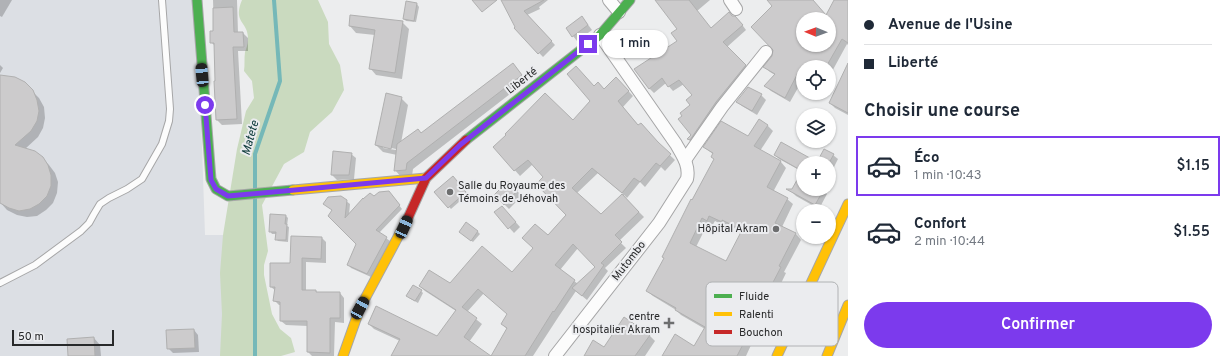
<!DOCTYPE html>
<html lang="fr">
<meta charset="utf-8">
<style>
:root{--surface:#fff;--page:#f2f2f3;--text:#1f2937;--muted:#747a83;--line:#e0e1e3;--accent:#7c3aed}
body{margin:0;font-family:Overpass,sans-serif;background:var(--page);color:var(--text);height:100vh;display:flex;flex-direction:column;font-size:15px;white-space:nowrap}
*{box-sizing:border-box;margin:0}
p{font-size:13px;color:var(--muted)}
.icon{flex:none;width:22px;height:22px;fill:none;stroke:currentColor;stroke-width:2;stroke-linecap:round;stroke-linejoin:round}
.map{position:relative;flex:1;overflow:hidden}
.sheet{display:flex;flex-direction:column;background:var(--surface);width:380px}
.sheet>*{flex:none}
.top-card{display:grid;align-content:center;height:88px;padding:0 16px;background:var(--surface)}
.needle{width:26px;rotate:271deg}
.fabs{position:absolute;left:796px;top:12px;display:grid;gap:8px}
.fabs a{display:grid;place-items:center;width:40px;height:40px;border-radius:50%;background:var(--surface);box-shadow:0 1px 3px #0004;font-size:20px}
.scale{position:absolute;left:12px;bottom:10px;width:102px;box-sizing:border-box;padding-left:4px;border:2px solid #28292a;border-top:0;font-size:11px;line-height:14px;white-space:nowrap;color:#28292a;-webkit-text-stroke:3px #ebecef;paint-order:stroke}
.end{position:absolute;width:18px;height:18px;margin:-9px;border:5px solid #7c3aed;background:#fff;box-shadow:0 0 0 2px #fff}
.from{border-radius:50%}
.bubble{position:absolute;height:28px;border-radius:14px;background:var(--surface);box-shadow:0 1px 3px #0004;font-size:13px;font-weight:600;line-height:28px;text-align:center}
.car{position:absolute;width:12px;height:24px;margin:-12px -6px;border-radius:5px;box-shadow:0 0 3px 1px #0007;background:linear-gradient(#222 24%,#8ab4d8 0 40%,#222 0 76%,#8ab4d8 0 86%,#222 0)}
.top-card b{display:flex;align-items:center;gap:14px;height:38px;font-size:15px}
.top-card b+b{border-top:1px solid var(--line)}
.top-card i{width:10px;height:10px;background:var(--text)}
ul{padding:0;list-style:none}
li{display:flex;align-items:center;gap:12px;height:60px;margin:0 8px 6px;padding:0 8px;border:2px solid transparent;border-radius:0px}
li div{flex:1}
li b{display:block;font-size:15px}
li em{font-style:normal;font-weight:600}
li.selected{border-color:var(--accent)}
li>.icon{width:36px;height:36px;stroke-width:1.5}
h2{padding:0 16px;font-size:18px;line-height:48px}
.action{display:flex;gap:8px;margin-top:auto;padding:8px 16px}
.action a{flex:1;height:46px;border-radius:24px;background:var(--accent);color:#fff;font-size:16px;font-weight:600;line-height:46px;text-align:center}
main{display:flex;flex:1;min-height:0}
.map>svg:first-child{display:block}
.built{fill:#dcdfe4}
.green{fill:#cadabf}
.shadow{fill:#0003;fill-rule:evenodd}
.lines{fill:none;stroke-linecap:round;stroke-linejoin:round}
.stream{stroke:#75b8b8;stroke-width:4}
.building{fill:#cccbcc;stroke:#b0b0b0;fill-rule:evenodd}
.lane-casing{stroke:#a6a6a7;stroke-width:8}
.street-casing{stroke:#a6a6a7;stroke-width:14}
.fast-casing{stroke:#a6a6a7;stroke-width:11}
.slow-casing{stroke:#a6a6a7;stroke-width:11}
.jam-casing{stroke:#a6a6a7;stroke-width:11}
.lane{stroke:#fcfcfc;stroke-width:6}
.street{stroke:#fcfcfc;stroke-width:12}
.fast{stroke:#4caf50;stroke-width:9}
.slow{stroke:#ffc107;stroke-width:9}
.jam{stroke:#c62828;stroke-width:9}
.route{stroke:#7c3aed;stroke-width:5}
.poi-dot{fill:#6d6e6f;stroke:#ebecef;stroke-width:1.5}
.labels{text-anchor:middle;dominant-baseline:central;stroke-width:4;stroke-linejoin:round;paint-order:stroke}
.street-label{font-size:11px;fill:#28292a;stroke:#ebecef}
.poi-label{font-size:11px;fill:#28292a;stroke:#ebecef;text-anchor:end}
.water-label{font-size:12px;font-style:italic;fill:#0b3939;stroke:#ebecef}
.key{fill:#ebecef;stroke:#b0b2b4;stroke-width:1}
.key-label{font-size:11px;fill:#28292a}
</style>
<main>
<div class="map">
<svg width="848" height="356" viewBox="0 0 848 356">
<rect width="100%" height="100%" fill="#ecedee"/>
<path class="built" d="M 0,0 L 197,0 L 205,235 L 255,235 L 252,356 L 0,356 Z"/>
<path class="green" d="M 242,0 L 318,0 L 328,22 L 329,44 L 340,65 L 344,90 L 332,112 L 310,132 L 304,152 L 284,164 L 262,205 L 268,251 L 264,265 L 264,275 L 272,314 L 280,329 L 291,338 L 295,352 L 281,356 L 220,356 L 222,314 L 220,273 L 223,235 L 237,149 L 246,111 L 254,98 L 252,81 L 244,71 C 245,65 244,58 245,52 C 246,49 248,44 248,40 C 249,21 232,24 242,0 Z"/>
<g class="shadow">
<path d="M 0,0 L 12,0 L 2,17 L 0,16 Z"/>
<path d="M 213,0 L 237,0 L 238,33 L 243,33 L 248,38 L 248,51 L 238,51 L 242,124 L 222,125 L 217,120 L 215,46 L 211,42 L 214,32 Z"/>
<path d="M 502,0 L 548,0 L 539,7 L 540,9 L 527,15 L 555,45 L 543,57 L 515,28 L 516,27 Z"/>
<path d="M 656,0 L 710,0 L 697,11 L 711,29 L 732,16 L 740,22 L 746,30 L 727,47 L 750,70 L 693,143 L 688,139 L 692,135 L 693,95 L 684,84 L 673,91 L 666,83 L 654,93 L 649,88 L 679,41 L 678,29 Z"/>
<path d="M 770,0 L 812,0 L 827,16 L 835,0 L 843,0 L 848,3 L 848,45 L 847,44 L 829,77 L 829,67 L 803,67 L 803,79 L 790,102 L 771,91 L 766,86 L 775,75 L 770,72 L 765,67 L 773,57 L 773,6 ZM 803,19 L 829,19 L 829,45 L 803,45 Z"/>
<path d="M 417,4 L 419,7 L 416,22 L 406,21 L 404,19 Z"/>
<path d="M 402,22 L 409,29 L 402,79 L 376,75 L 370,68 L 375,35 L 356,33 L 350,26 Z"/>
<path d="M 586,22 L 592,30 L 577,41 L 573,36 Z"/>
<path d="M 513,64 L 527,81 L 413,169 L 412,176 L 401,177 L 395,170 L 397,155 L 383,152 L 376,145 L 401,98 L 408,105 L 401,143 L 421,134 ZM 383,146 L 396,149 L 396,150 L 383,148 Z"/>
<path d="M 0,65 L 3,68 L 0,73 Z"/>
<path d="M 848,65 L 848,115 L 835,108 L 830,103 Z"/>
<path d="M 0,76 L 24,83 L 39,98 L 44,107 L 45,118 L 43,128 L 38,137 L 25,149 L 42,158 L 49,165 L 55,173 L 58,182 L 57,193 L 53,203 L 46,210 L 37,216 L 27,217 L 17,215 L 7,210 L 0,202 Z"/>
<path d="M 616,78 L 633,96 L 623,107 L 639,126 L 675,160 L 665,171 L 661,167 L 645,187 L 640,182 L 627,198 L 624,195 L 623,196 L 644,217 L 619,241 L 626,248 L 605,268 L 608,271 L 587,300 L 576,291 L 559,316 L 533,356 L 492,356 L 507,329 L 502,324 L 508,314 L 484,293 L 467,312 L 482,324 L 469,342 L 489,356 L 392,356 L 400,341 L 374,329 L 369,324 L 437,337 L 456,311 L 425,291 L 420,286 L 450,284 L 513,274 L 567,214 L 544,177 L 533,164 L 520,176 L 494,147 L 573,122 L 591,101 L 594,87 L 604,89 ZM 598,173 L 623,194 L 601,216 L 577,193 ZM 578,248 L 596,267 L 578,284 L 560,270 Z"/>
<path d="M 761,95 L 766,100 L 757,115 L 742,106 L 737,102 Z"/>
<path d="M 767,125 L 773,131 L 760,151 L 781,162 L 786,168 L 773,192 L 787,199 L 793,204 L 782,227 L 796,234 L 801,240 L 784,272 L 786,273 L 775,296 L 775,297 L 764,320 L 765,321 L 760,331 L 758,330 L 746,356 L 664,356 L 695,347 L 705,329 L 681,315 L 676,310 L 653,296 L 647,291 L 665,259 L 692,201 L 715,160 L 714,155 L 704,147 L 748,137 ZM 715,221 L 727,227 L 728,225 L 742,232 L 727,263 L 696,247 L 708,223 L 712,226 Z"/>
<path d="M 351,154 L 356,158 L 354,179 L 337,180 L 332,175 Z"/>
<path d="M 775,155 L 816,163 L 803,163 L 803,189 L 823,189 L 827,194 L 819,209 L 796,196 L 792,192 L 803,172 L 779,159 Z"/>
<path d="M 833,155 L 838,159 L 829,177 L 829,163 L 818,163 Z"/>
<path d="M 453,177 L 468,194 L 451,209 L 436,192 Z"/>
<path d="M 508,182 L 522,196 L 509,209 L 495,195 Z"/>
<path d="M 392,196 L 402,209 L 379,233 L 390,241 L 371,277 L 351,268 L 348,264 L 357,244 L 329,216 L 346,201 L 350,204 L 349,215 L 374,197 Z"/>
<path d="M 507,212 L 520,227 L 514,233 L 496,213 Z"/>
<path d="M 286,216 L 288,218 L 287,226 L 289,227 L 288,242 L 278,241 L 276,239 L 277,234 L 272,234 L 270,231 Z"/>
<path d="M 477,231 L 480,234 L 473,242 L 462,234 Z"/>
<path d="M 322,238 L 326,242 L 326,263 L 306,262 L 306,291 L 316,291 L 318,293 L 340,293 L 344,298 L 344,323 L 335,322 L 334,356 L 312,356 L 308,352 L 308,326 L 286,325 L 281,321 L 281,305 L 279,305 L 274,300 L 276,291 L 271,287 L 291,264 Z"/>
<path d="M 421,291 L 423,293 L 418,303 L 409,298 Z"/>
<path d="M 194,330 L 198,335 L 199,352 L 173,353 L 168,348 Z"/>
<path d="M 649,335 L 655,341 L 645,356 L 585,356 L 605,348 Z"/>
<path d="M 94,338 L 100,345 L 101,356 L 69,356 Z"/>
</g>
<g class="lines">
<g class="stream">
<path d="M 255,190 L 255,154 L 280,81 L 274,0"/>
<path d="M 255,198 L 255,356"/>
</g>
</g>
<g class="building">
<path d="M 472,0 L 497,0 L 482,12 Z"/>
<path d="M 501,0 L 544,0 L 524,11 L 552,41 L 538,54 L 514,28 L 515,27 Z"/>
<path d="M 655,0 L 689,0 L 711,28 L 729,12 L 732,16 L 735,16 L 743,25 L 723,42 L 746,65 L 716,102 L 690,140 L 687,139 L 691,135 L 678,119 L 682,116 L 680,113 L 690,105 L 686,100 L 692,95 L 679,80 L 668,87 L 662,78 L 649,89 L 634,69 L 677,41 L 671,33 L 677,29 Z"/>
<path d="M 767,0 L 813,0 L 826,15 L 834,0 L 848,0 L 848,43 L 842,39 L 826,67 L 801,67 L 785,98 L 764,86 L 775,74 L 763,67 L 772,56 L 773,50 L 751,27 L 772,6 ZM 803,19 L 829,19 L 829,45 L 803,45 Z"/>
<path d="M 406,1 L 417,3 L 414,21 L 403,19 Z"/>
<path d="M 233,7 L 234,32 L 243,32 L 244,47 L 233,47 L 237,119 L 216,120 L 214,81 L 215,81 L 214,43 L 210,43 L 210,31 L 213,31 L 213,8 Z"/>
<path d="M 350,15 L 403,21 L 395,73 L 369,69 L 375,30 L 349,26 Z"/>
<path d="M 582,16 L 588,25 L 572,37 L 566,28 Z"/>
<path d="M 513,63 L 522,75 L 407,163 L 406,170 L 394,171 L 397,144 L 418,129 L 421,133 Z"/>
<path d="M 848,63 L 848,113 L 829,103 Z"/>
<path d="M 576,66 L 594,86 L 598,82 L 604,89 L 616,77 L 629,91 L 618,101 L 638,125 L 641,123 L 658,142 L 671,154 L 660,166 L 656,163 L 640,182 L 634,178 L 622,193 L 592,168 L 572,188 L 601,214 L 622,194 L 639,212 L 615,235 L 622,242 L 601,263 L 604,265 L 582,296 L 572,288 L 595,267 L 573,244 L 555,265 L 575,280 L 554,312 L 553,311 L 525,356 L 491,356 L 507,328 L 501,324 L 507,314 L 478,289 L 462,307 L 477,318 L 464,337 L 491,356 L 391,356 L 400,339 L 368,324 L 376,306 L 437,336 L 456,310 L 419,286 L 429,270 L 450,283 L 482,246 L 512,272 L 533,248 L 522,238 L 535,224 L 548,235 L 566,215 L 536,184 L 543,177 L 528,160 L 514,171 L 493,147 L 506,135 L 505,134 L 545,93 L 573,120 L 590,101 L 567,74 Z"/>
<path d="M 0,75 L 15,77 L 25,82 L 33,90 L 37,100 L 39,111 L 37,121 L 31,131 L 15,145 L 35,151 L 43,157 L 48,165 L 51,175 L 51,186 L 47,196 L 39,204 L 30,209 L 19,211 L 9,208 L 0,203 Z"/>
<path d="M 748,87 L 762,94 L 752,111 L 736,102 Z"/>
<path d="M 386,93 L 402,97 L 391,149 L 375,145 Z"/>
<path d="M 759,119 L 768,125 L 754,146 L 781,161 L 767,187 L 788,198 L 775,223 L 796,233 L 779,266 L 781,267 L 769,290 L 770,290 L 759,314 L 760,315 L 754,326 L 753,325 L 737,356 L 662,356 L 675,334 L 694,346 L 705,327 L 675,310 L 676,308 L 646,291 L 664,258 L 662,257 L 691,199 L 692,200 L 714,159 L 711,157 L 713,153 L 703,147 L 721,121 L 748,136 ZM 709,216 L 722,222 L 722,220 L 742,230 L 726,261 L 690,243 L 702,218 L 707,221 Z"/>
<path d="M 781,142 L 817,162 L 824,149 L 834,154 L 829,163 L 803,163 L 803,189 L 824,189 L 815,205 L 786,189 L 792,189 L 802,171 L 774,155 Z"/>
<path d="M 333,151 L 352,153 L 349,175 L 331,175 Z"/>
<path d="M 453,176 L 466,192 L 448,208 L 434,192 Z"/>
<path d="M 508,181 L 518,190 L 504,205 L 494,195 Z"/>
<path d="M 389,191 L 400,205 L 376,230 L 387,237 L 367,274 L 347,265 L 356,244 L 328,216 L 332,210 L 323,204 L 328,197 L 341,196 L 347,200 L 345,218 L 363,198 L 363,199 L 370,193 L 374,196 L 379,192 Z"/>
<path d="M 502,206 L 516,222 L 508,229 L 494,212 Z"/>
<path d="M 270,214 L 286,215 L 285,224 L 287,224 L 286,240 L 275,240 L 276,232 L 269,232 Z"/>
<path d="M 466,222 L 478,231 L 471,241 L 459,232 Z"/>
<path d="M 291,236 L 322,237 L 321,259 L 302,258 L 302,290 L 316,290 L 316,292 L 340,292 L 340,318 L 330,318 L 330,353 L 307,352 L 307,321 L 280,321 L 280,302 L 273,301 L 275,287 L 270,287 L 270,263 L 290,263 Z"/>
<path d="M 413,285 L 422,290 L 415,301 L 406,296 Z"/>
<path d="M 624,317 L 650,335 L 635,356 L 584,356 L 593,340 L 604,347 Z"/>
<path d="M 194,329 L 195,348 L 167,349 L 166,330 Z"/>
<path d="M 94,337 L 95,356 L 68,356 L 67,339 Z"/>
</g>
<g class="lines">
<g class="lane-casing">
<path id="lane" d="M 0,283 L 35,265 L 81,231 L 89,223 L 94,214 L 100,204 L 109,198 L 127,189 L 142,179 L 162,144 L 169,121 L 170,109 L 162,0"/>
</g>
<g class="street-casing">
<g id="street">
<path d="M 609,0 L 619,12"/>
<path d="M 730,0 L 736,9"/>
<path d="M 685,160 L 722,107 L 766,52"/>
<path d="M 555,356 L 659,223 L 687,179 C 690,165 682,155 676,144 L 600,35"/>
</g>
</g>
<g class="fast-casing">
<g id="fast">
<path d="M 197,0 L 211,179 L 216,189 L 228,196 L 293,190"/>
<path d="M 466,140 L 600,35 L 630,0"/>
</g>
</g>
<g class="slow-casing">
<g id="slow">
<path d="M 293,190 L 426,178"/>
<path d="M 343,356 L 360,308 L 407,220"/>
<path d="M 777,356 L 848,204"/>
<path d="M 827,356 L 848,305"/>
</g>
</g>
<g class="jam-casing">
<path id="jam" d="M 407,220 L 426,178 L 466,140"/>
</g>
<use href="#lane" class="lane"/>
<use href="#street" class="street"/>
<use href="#fast" class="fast"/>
<use href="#slow" class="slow"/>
<use href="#jam" class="jam"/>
</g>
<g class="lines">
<path class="route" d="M 205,105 L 211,180 L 216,189 L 228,196 L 426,178 L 460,145 L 588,44"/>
</g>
<g class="poi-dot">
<circle cx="450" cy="192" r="4"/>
<circle cx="776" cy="229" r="4"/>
<path d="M667 317h4v4h4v4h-4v4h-4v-4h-4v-4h4z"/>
</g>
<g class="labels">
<g class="street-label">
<text transform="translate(522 81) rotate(-38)">Liberté</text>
<text transform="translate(629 261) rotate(-52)">Mutombo</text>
</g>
<g class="poi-label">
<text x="458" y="186" text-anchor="start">Salle du Royaume des<tspan x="458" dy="13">Témoins de Jéhovah</tspan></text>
<text x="768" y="229">Hôpital Akram</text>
<text x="660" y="317">centre<tspan x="660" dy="13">hospitalier Akram</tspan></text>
</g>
<g class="water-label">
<text transform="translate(251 138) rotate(-75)">Matete</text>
</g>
</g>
<rect x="706" y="282" width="132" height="64" rx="6" class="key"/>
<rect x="714" y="294" width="18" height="4" fill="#4caf50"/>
<rect x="714" y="312" width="18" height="4" fill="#ffc107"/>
<rect x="714" y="330" width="18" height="4" fill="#c62828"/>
<g class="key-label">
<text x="739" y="300">Fluide</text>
<text x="739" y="318">Ralenti</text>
<text x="739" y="336">Bouchon</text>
</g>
</svg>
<div class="fabs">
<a><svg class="needle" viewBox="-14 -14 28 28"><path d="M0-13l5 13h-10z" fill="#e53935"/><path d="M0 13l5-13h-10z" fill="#747a83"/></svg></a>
<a><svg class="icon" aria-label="locate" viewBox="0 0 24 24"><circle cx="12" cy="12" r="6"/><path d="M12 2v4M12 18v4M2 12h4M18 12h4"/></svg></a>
<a><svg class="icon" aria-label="layers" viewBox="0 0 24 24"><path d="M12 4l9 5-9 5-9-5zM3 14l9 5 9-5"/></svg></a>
<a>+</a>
<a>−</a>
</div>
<div class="scale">50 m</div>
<i class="end from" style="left:205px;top:105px"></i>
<i class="end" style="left:588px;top:44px"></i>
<div class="bubble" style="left:602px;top:30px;width:66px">1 min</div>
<i class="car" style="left:202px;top:75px;rotate:355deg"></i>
<i class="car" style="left:404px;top:227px;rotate:24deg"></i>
<i class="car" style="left:360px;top:308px;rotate:29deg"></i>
</div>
<section class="sheet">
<div class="top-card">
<b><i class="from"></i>Avenue de l'Usine</b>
<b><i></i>Liberté</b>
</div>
<h2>Choisir une course</h2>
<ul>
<li class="selected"><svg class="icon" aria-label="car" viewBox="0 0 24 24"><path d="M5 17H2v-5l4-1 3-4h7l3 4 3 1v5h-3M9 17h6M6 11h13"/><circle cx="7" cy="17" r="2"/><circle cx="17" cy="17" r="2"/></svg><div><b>Éco</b><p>1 min · 10:43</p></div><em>$1.15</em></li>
<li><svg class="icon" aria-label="car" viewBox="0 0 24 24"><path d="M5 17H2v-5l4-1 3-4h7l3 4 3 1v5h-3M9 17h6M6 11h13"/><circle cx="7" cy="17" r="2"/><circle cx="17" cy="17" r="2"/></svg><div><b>Confort</b><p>2 min · 10:44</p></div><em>$1.55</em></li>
</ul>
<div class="action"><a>Confirmer</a></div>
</section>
</main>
